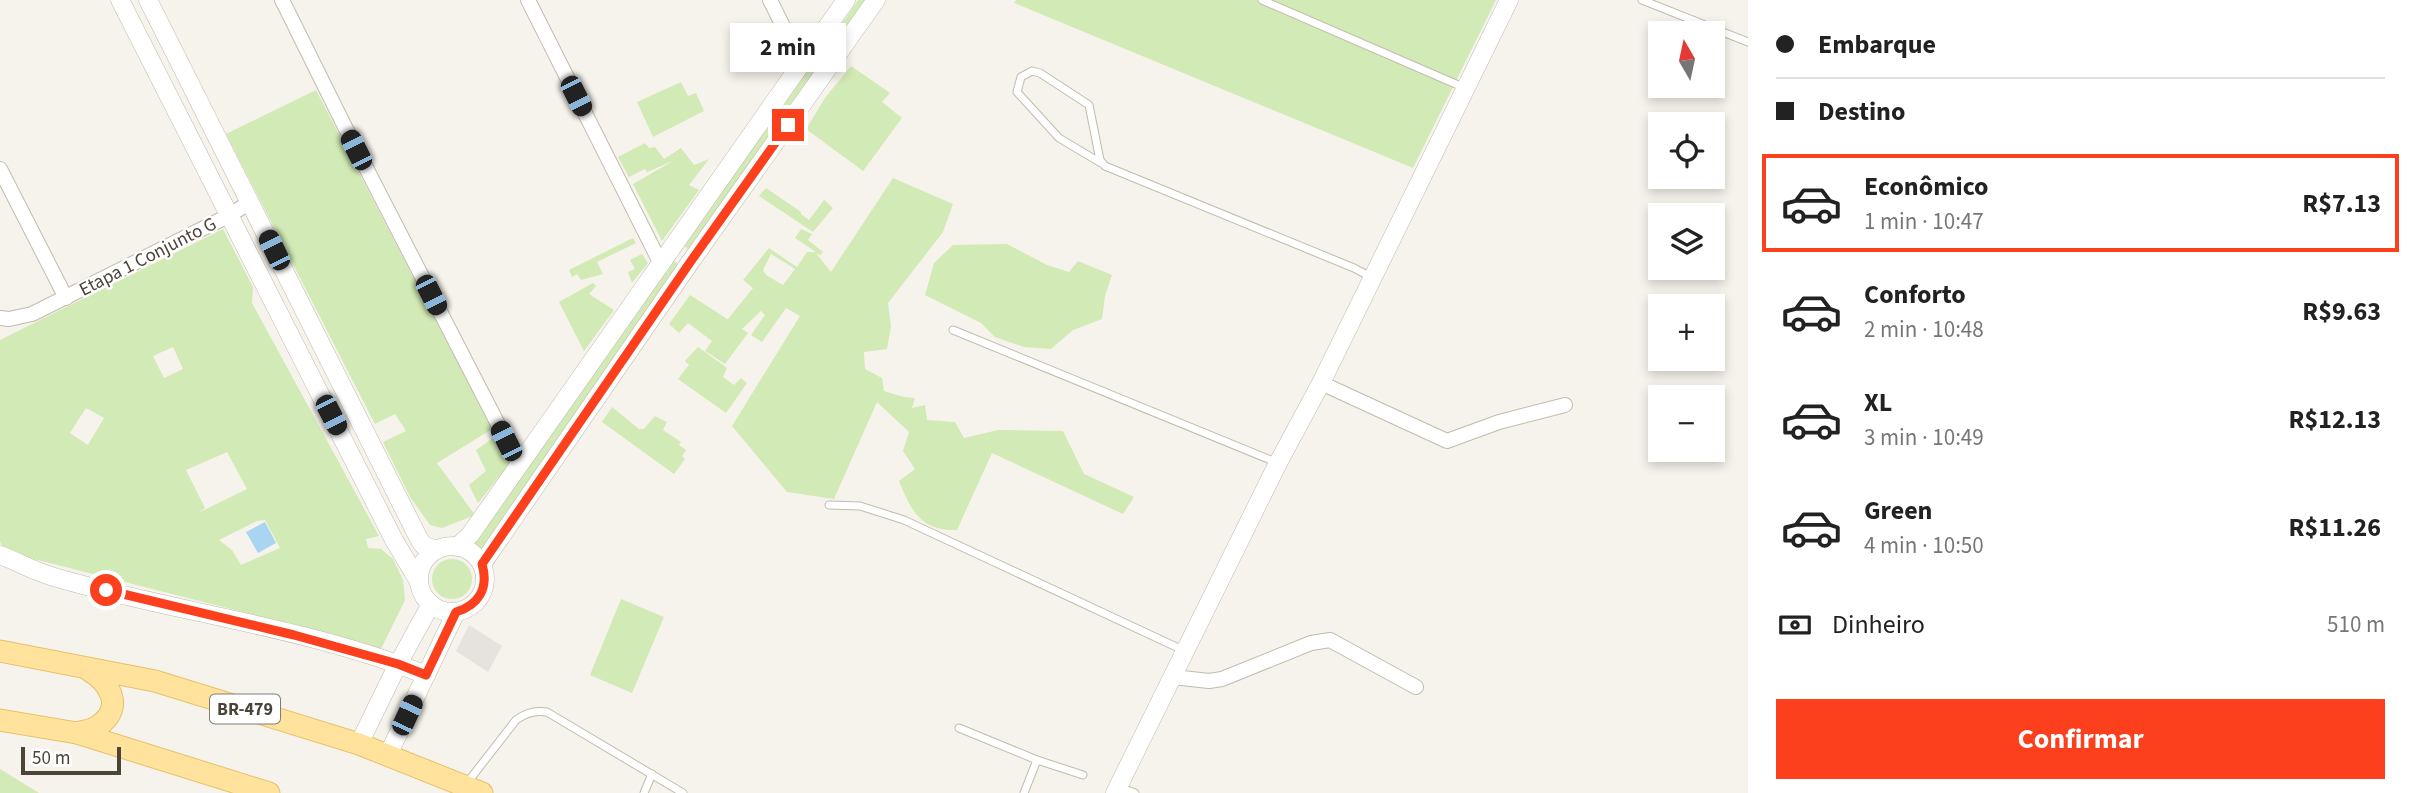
<!DOCTYPE html>
<html lang="pt">
<meta charset="utf-8">
<style>
:root{--surface:#fff;--page:#f6f6f6;--text:#222;--muted:#767676;--line:#e0e0e0;--accent:#fc3f1d}
body{margin:0;font-family:"Source Sans 3",sans-serif;background:var(--page);color:var(--text);height:100vh;display:flex;flex-direction:column;font-size:26px;white-space:nowrap}
*{box-sizing:border-box;margin:0}
p{font-size:23px;color:var(--muted)}
.icon{flex:none;width:38px;height:38px;fill:none;stroke:currentColor;stroke-width:2;stroke-linecap:round;stroke-linejoin:round}
.map{position:relative;flex:1;overflow:hidden}
.sheet{display:flex;flex-direction:column;background:var(--surface);width:665px}
.sheet>*{flex:none}
.hud{display:grid;align-content:center;height:154px;padding:0 28px;background:var(--surface)}
.needle{width:46px;rotate:351deg}
.tools{position:absolute;left:1648px;top:21px;display:grid;gap:14px}
.tools a{display:grid;place-items:center;width:77px;height:77px;border-radius:0px;background:var(--surface);box-shadow:0 4px 10px #0003;font-size:35px}
.scale{position:absolute;left:21px;bottom:18px;width:100px;box-sizing:border-box;padding-left:7px;border:4px solid #4b4439;border-top:0;font-size:19px;line-height:24px;white-space:nowrap;color:#4b4439;-webkit-text-stroke:5px #fff;paint-order:stroke}
.end{position:absolute;width:32px;height:32px;margin:-16px;border:9px solid #fc3f1d;background:#fff;box-shadow:0 0 0 4px #fff}
.from{border-radius:50%}
.bubble{position:absolute;height:49px;border-radius:0px;background:var(--surface);box-shadow:0 4px 10px #0003;font-size:23px;font-weight:700;line-height:49px;text-align:center}
.car{position:absolute;width:21px;height:42px;margin:-21px -10px;border-radius:9px;box-shadow:0 0 5px 2px #0007;background:linear-gradient(#222 24%,#8ab4d8 0 40%,#222 0 76%,#8ab4d8 0 86%,#222 0)}
.hud b{display:flex;align-items:center;gap:24px;height:66px;font-size:26px}
.hud b+b{border-top:2px solid var(--line)}
.hud i{width:18px;height:18px;background:var(--text)}
ul{padding:0;list-style:none}
li{display:flex;align-items:center;gap:21px;height:98px;margin:0 14px 10px;padding:0 14px;border:4px solid transparent;border-radius:0px}
li div{flex:1}
li b{display:block;font-size:26px}
li em{font-style:normal;font-weight:700}
li.on{border-color:var(--accent)}
li>.icon{width:63px;height:63px;stroke-width:1.5}
.pay{display:flex;align-items:center;gap:18px;height:77px;padding:0 28px;font-size:26px}
.pay p{margin-inline-start:auto}
.action{display:flex;gap:14px;margin-top:auto;padding:14px 28px}
.action a{flex:1;height:80px;border-radius:0px;background:var(--accent);color:#fff;font-size:28px;font-weight:700;line-height:80px;text-align:center}
main{display:flex;flex:1;min-height:0}
.map>svg:first-child{display:block}
.industrial{fill:#e6e2dd}
.green{fill:#d2eab5;fill-rule:evenodd}
.water{fill:#a9d4f2}
.lines{fill:none;stroke-linecap:round;stroke-linejoin:round}
.service-casing{stroke:#c2bbae;stroke-width:9}
.minor-casing{stroke:#c2bbae;stroke-width:16}
.tertiary-casing{stroke:#c2bbae;stroke-width:19}
.primary-casing{stroke:#e6c16a;stroke-width:23}
.service{stroke:#fff;stroke-width:7}
.minor{stroke:#fff;stroke-width:14}
.tertiary{stroke:#fff;stroke-width:18}
.primary{stroke:#ffe39c;stroke-width:21}
.route{stroke:#fc3f1d;stroke-width:9}
.labels{text-anchor:middle;dominant-baseline:central;stroke-width:5;stroke-linejoin:round;paint-order:stroke}
.shield{fill:#fff;stroke:#817c74;stroke-width:2}
.shield-label{font-size:18px;font-weight:bold;fill:#4b4439}
.street-label{font-size:19px;fill:#4b4439;stroke:#fff}
</style>
<main>
<div class="map">
<svg width="1748" height="793" viewBox="0 0 1748 793">
<rect width="100%" height="100%" fill="#f6f3ec"/>
<path class="industrial" d="M 469,625 L 502,646 L 488,672 L 456,651 Z"/>
<g class="green">
<path d="M 858,0 L 867,0 L 832,50 L 826,47 Z"/>
<path d="M 1016,0 L 1496,0 L 1413,168 L 1014,3 Z"/>
<path d="M 815,60 L 821,63 L 691,251 L 684,246 Z"/>
<path d="M 851,66 L 890,93 L 882,102 L 902,118 L 863,171 L 806,129 L 825,98 Z"/>
<path d="M 681,82 L 688,96 L 696,93 L 704,111 L 653,137 L 637,102 Z"/>
<path d="M 316,90 L 492,429 L 437,463 L 475,515 L 442,528 L 430,525 L 410,497 L 383,442 L 406,431 L 395,414 L 375,424 L 226,134 Z"/>
<path d="M 645,143 L 649,148 L 655,147 L 664,159 L 681,148 L 694,165 L 709,159 L 689,185 L 699,190 L 662,241 L 633,184 L 673,161 L 647,172 L 645,169 L 629,177 L 618,157 Z"/>
<path d="M 893,178 L 953,204 L 943,232 L 888,303 L 891,326 L 887,349 L 864,352 L 865,369 L 882,378 L 884,391 L 904,397 L 915,398 L 912,408 L 925,405 L 927,420 L 955,422 L 964,438 L 998,430 L 1063,431 L 1084,474 L 1134,497 L 1123,514 L 992,453 L 957,530 C 921,531 911,511 899,481 L 915,469 L 903,451 L 909,432 L 877,402 L 834,499 L 787,492 L 732,426 L 800,316 L 786,308 L 762,342 L 751,335 L 765,315 L 761,311 L 742,329 L 748,333 L 725,364 L 705,351 L 712,341 L 688,323 L 679,333 L 669,324 L 690,295 L 732,322 L 728,319 L 753,288 L 743,280 L 769,248 L 797,267 L 807,252 L 816,252 L 795,238 L 801,229 L 812,234 L 808,240 L 823,252 L 820,255 L 816,253 L 831,272 ZM 771,254 L 795,269 L 783,285 L 766,275 L 763,270 Z"/>
<path d="M 766,188 L 801,212 L 801,214 L 809,220 L 824,200 L 833,208 L 813,232 L 759,196 Z"/>
<path d="M 223,229 L 253,287 L 252,303 L 379,536 L 366,539 L 368,548 L 381,549 L 393,559 L 403,580 L 405,600 L 379,653 L 251,614 L 6,552 L 0,542 L 0,340 ZM 173,347 L 183,369 L 164,378 L 153,356 ZM 86,408 L 104,418 L 88,445 L 70,433 ZM 227,452 L 247,489 L 198,513 L 205,508 L 186,470 ZM 265,520 L 280,548 L 241,565 L 232,550 L 219,540 L 257,521 Z"/>
<path d="M 633,238 L 636,243 L 597,262 L 603,274 L 581,280 L 577,274 L 572,277 L 569,270 Z"/>
<path d="M 1007,244 L 1047,265 L 1069,272 L 1078,261 L 1112,275 L 1105,296 L 1102,319 L 1073,330 L 1051,349 L 1024,347 L 995,337 L 981,323 L 925,295 L 934,263 L 953,245 Z"/>
<path d="M 642,254 L 648,263 L 632,283 L 628,272 L 635,269 L 630,260 Z"/>
<path d="M 674,261 L 682,266 L 480,551 L 473,546 Z"/>
<path d="M 593,283 L 596,286 L 589,294 L 614,310 L 584,351 L 559,302 Z"/>
<path d="M 698,347 L 727,368 L 723,377 L 734,385 L 741,378 L 747,383 L 726,413 L 678,379 L 689,365 L 685,361 Z"/>
<path d="M 612,407 L 639,429 L 644,429 L 655,416 L 667,422 L 663,430 L 681,442 L 679,445 L 686,450 L 682,456 L 685,459 L 674,474 L 602,422 Z"/>
<path d="M 493,438 L 510,463 L 478,503 L 469,485 L 486,471 L 476,450 Z"/>
<circle cx="452" cy="579" r="20"/>
<path d="M 621,599 L 664,617 L 632,693 L 590,675 Z"/>
<path d="M 0,769 L 39,793 L 0,793 Z"/>
</g>
<path class="water" d="M 265,522 L 276,543 L 258,553 L 246,532 Z"/>
<g class="lines">
<g class="service-casing">
<g id="service">
<path d="M 1262,0 L 1465,88"/>
<path d="M 1642,0 L 1748,42"/>
<path d="M 1101,163 L 1059,138 L 1017,92 L 1021,77 L 1032,71 L 1040,73 L 1089,105 L 1100,160 L 1105,166 L 1354,268 L 1371,277"/>
<path d="M 953,330 L 1278,463"/>
<path d="M 829,505 L 860,506 L 904,520 L 1185,651"/>
<path d="M 959,728 L 1037,760"/>
<path d="M 467,783 L 516,720 C 525,713 535,710 547,712 L 683,793"/>
<path d="M 1119,787 L 1135,793"/>
<path d="M 644,793 L 652,774"/>
<path d="M 1024,793 L 1037,760 L 1083,775"/>
</g>
</g>
<g class="minor-casing">
<g id="minor">
<path d="M 282,0 L 344,125 L 519,465"/>
<path d="M 528,0 L 661,264"/>
<path d="M 770,0 L 801,63"/>
<path d="M 0,169 L 66,298"/>
<path d="M 0,318 L 9,319 L 32,314 L 230,215 L 250,202"/>
<path d="M 1321,383 L 1447,441 L 1499,422 L 1565,405"/>
<path d="M 1173,677 L 1209,681 L 1222,679 L 1311,643 L 1330,640 L 1416,687"/>
</g>
</g>
<g class="tertiary-casing">
<g id="tertiary">
<path d="M 120,0 L 394,540 L 419,582"/>
<path d="M 148,0 L 418,537 L 423,545 L 436,550"/>
<circle cx="452" cy="579" r="33"/>
<path d="M 457,547 L 470,535 L 846,0"/>
<path d="M 0,555 C 18,562 36,572 54,577 C 176,613 308,627 426,675"/>
<path d="M 482,564 L 691,261 L 876,0"/>
<path d="M 359,744 L 398,664 L 431,604"/>
<path d="M 388,755 L 456,612"/>
<path d="M 1115,793 L 1278,463 L 1321,383 L 1509,0"/>
</g>
</g>
<g class="primary-casing">
<g id="primary">
<path d="M 0,651 L 155,681 L 359,744 L 482,793"/>
<path d="M 0,720 L 77,733 L 269,793"/>
<path d="M 77,733 C 84,731 92,730 98,726 C 126,707 109,682 87,669"/>
</g>
</g>
<use href="#service" class="service"/>
<use href="#minor" class="minor"/>
<use href="#tertiary" class="tertiary"/>
<use href="#primary" class="primary"/>
</g>
<g class="lines">
<path class="route" d="M 106,590 L 294,635 L 398,664 L 426,675 L 456,612 C 479,605 489,588 482,564 L 691,261 L 788,125"/>
</g>
<g class="labels">
<rect class="shield" x="210" y="694.5" width="70" height="29" rx="5"/>
<g class="shield-label">
<text x="245" y="709">BR-479</text>
</g>
<g class="street-label">
<text transform="translate(148 257) rotate(-27)">Etapa 1 Conjunto G</text>
</g>
</g>
</svg>
<div class="tools">
<a><svg class="needle" viewBox="-14 -14 28 28"><path d="M0-13l5 13h-10z" fill="#e53935"/><path d="M0 13l5-13h-10z" fill="#767676"/></svg></a>
<a><svg class="icon" aria-label="locate" viewBox="0 0 24 24"><circle cx="12" cy="12" r="6"/><path d="M12 2v4M12 18v4M2 12h4M18 12h4"/></svg></a>
<a><svg class="icon" aria-label="layers" viewBox="0 0 24 24"><path d="M12 4l9 5-9 5-9-5zM3 14l9 5 9-5"/></svg></a>
<a>+</a>
<a>−</a>
</div>
<div class="scale">50 m</div>
<i class="end from" style="left:106px;top:590px"></i>
<i class="end" style="left:788px;top:125px"></i>
<div class="bubble" style="left:730px;top:23px;width:116px">2 min</div>
<i class="car" style="left:576px;top:96px;rotate:153deg"></i>
<i class="car" style="left:356px;top:150px;rotate:333deg"></i>
<i class="car" style="left:274px;top:250px;rotate:334deg"></i>
<i class="car" style="left:431px;top:295px;rotate:153deg"></i>
<i class="car" style="left:331px;top:415px;rotate:153deg"></i>
<i class="car" style="left:506px;top:441px;rotate:333deg"></i>
<i class="car" style="left:407px;top:715px;rotate:25deg"></i>
</div>
<section class="sheet">
<div class="hud">
<b><i class="from"></i>Embarque</b>
<b><i></i>Destino</b>
</div>
<ul>
<li class="on"><svg class="icon" aria-label="car" viewBox="0 0 24 24"><path d="M5 17H2v-5l4-1 3-4h7l3 4 3 1v5h-3M9 17h6M6 11h13"/><circle cx="7" cy="17" r="2"/><circle cx="17" cy="17" r="2"/></svg><div><b>Econômico</b><p>1 min · 10:47</p></div><em>R$7.13</em></li>
<li><svg class="icon" aria-label="car" viewBox="0 0 24 24"><path d="M5 17H2v-5l4-1 3-4h7l3 4 3 1v5h-3M9 17h6M6 11h13"/><circle cx="7" cy="17" r="2"/><circle cx="17" cy="17" r="2"/></svg><div><b>Conforto</b><p>2 min · 10:48</p></div><em>R$9.63</em></li>
<li><svg class="icon" aria-label="car" viewBox="0 0 24 24"><path d="M5 17H2v-5l4-1 3-4h7l3 4 3 1v5h-3M9 17h6M6 11h13"/><circle cx="7" cy="17" r="2"/><circle cx="17" cy="17" r="2"/></svg><div><b>XL</b><p>3 min · 10:49</p></div><em>R$12.13</em></li>
<li><svg class="icon" aria-label="car" viewBox="0 0 24 24"><path d="M5 17H2v-5l4-1 3-4h7l3 4 3 1v5h-3M9 17h6M6 11h13"/><circle cx="7" cy="17" r="2"/><circle cx="17" cy="17" r="2"/></svg><div><b>Green</b><p>4 min · 10:50</p></div><em>R$11.26</em></li>
</ul>
<div class="pay"><svg class="icon" aria-label="cash" viewBox="0 0 24 24"><path d="M3 7h18v10H3z"/><circle cx="12" cy="12" r="2"/></svg>Dinheiro<p>510 m</p></div>
<div class="action"><a>Confirmar</a></div>
</section>
</main>
